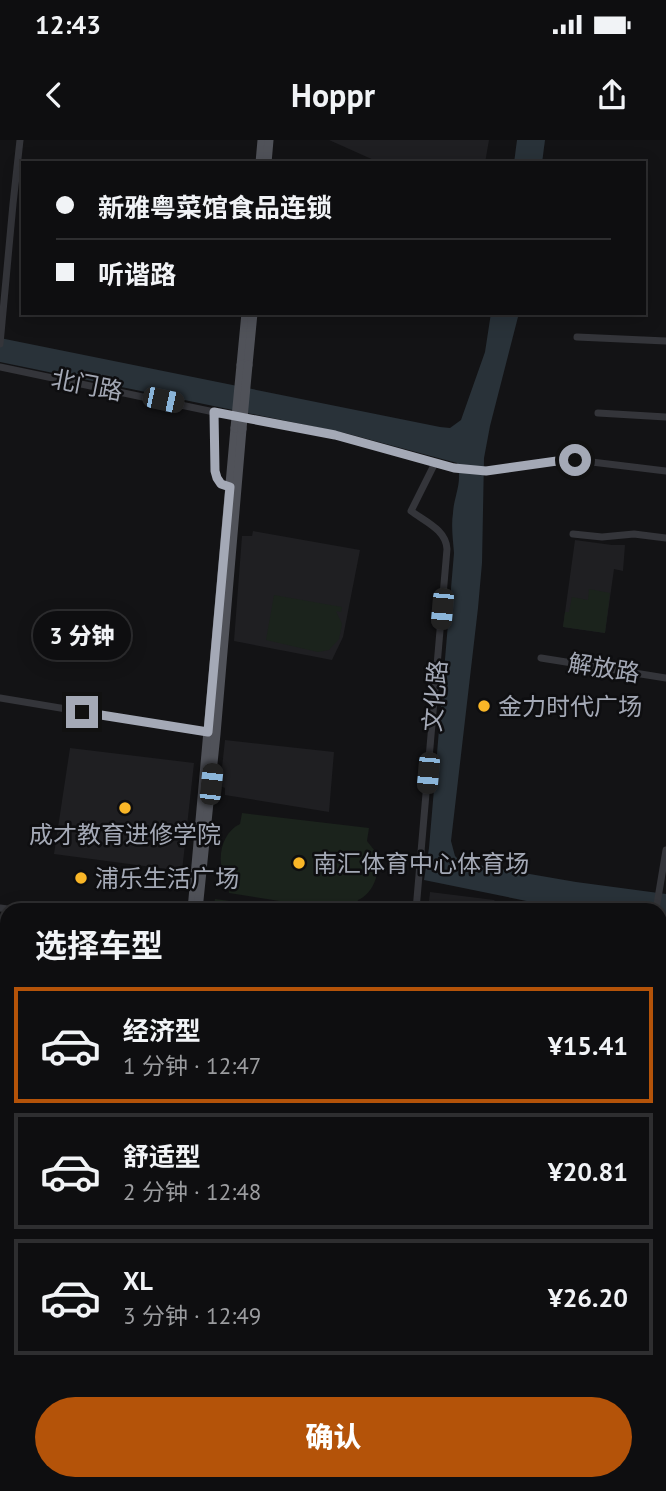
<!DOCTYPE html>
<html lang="zh">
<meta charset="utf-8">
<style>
:root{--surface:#0e0e10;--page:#1c1c1e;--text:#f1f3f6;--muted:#9b9c9f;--line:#2e2e30;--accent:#b45309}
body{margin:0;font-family:"PT Sans","Noto Sans SC",sans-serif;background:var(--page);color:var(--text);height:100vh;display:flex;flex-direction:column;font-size:26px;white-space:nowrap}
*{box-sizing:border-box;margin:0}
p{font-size:23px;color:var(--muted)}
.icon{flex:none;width:38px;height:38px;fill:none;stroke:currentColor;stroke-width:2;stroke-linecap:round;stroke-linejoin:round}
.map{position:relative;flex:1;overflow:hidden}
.side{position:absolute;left:0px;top:763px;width:667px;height:588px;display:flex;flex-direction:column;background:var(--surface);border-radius:21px 21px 0 0;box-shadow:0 4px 18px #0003,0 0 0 2px var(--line)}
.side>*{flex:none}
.top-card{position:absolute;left:21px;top:21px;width:625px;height:154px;border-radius:0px;box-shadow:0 4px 18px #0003,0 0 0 2px var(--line);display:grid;align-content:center;height:154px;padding:0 35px;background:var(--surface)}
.end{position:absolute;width:32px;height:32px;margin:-16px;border:9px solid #a4a9b6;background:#111;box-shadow:0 0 0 4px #111}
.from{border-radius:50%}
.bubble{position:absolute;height:49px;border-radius:24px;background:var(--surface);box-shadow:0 4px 18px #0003,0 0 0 2px var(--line);font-size:23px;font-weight:800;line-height:49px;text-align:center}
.car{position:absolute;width:21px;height:42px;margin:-21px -10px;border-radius:9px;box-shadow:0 0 5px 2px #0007;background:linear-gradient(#222 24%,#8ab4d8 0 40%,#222 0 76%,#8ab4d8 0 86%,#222 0)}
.top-card b{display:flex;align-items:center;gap:24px;height:66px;font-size:26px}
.top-card b+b{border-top:2px solid var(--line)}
.top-card i{width:18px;height:18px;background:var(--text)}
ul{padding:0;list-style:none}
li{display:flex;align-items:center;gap:21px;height:116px;margin:0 14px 10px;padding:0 21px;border:4px solid var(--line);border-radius:0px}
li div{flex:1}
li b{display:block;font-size:26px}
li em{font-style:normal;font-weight:800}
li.active{border-color:var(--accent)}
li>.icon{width:63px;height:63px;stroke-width:1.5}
h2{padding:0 35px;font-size:32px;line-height:84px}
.primary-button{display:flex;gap:14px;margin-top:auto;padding:14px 35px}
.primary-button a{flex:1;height:80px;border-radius:42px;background:var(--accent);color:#fff;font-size:28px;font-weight:800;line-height:80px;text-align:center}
.status{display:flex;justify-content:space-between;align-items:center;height:49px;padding:0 35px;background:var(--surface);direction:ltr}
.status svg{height:19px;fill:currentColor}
header{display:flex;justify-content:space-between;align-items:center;height:91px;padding:0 35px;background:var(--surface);font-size:32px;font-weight:800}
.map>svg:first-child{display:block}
.built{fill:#1f1f22}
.green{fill:#1b231c}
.water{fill:#293239}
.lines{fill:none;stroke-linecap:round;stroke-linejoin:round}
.canal{stroke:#293239;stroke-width:6}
.minor{stroke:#34353a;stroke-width:7}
.major{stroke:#505259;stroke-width:9}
.major-bridge{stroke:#505259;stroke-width:9}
.route{stroke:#a4a9b6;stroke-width:9}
.poi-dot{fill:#f9b627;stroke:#0e0e10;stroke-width:2.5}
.labels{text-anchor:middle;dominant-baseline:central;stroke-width:5;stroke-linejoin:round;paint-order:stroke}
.street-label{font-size:24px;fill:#a4a9b6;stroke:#0e0e10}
.poi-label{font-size:24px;fill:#a4a9b6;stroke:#0e0e10;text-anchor:start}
</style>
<div class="status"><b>12:43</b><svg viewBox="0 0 49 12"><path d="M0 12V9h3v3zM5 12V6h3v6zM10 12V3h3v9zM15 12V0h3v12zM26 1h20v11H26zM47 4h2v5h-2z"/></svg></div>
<header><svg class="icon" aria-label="back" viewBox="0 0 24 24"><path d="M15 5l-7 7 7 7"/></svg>Hoppr<svg class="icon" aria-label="share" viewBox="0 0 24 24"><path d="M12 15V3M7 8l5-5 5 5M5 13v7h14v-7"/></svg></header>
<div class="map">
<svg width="666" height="1351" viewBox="0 0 666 1351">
<rect width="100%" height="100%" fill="#131315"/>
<g class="built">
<path d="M 329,0 L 489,0 L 485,23 L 375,23 L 376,21 Z"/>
<path d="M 253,391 L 360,410 L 343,497 L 332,520 L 234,501 L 242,396 L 252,396 Z"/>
<path d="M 575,400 L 612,405 L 625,405 L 623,431 L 614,429 L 605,493 L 563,487 Z"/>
<path d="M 225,600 L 334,612 L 329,672 L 225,655 L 225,648 L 220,646 Z"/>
<path d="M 70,608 L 194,623 L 182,731 L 54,714 Z"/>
<path d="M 430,752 L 494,760 L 504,770 L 428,770 Z"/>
</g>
<g class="green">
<path d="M 589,449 L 610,453 L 605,493 L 563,487 L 565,472 L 569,472 L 572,457 L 588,460 Z"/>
<path d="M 274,455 L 342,467 L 341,472 L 336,471 L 342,484 L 339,499 L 329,510 L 318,512 L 266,500 Z"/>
<path d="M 242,673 L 369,688 L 367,701 C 369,704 372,707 374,710 C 383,727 375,753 358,760 L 356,770 L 337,770 L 229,753 C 230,741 226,743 223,733 C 217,715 223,692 240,684 Z"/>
<path d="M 215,759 L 272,767 L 272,770 L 213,770 Z"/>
<path d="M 666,1177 L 666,1256 L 660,1255 L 660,1210 Z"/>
</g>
<g class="water">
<path d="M 517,0 L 545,0 L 542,23 L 514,23 Z"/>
<path d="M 491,173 L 519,173 L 490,286 L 484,318 L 482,423 L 478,468 L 451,701 L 455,716 L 461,722 L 576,742 L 666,754 L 666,788 L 660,787 L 660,770 L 571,770 L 424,740 L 429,708 L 454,413 C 453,400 451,386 453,373 C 454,355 463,343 457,323 L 345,293 L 0,222 L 0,198 L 440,287 L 450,288 L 461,280 L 485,212 Z"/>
</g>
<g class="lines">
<g class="canal">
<path d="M 660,983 L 666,969"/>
<path d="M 571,1351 L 572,1344"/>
</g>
<g class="minor">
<path d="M 577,197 L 666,201"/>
<path d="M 0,204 L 13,64 L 20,0"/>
<path d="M 0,227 L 214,272"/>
<path d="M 598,273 L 666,277"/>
<path d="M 230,347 L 221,344 L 217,338 L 215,331 L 214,272 L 335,295 L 454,328 L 486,331 L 567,319 L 666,331"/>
<path d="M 573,394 L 602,397 L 634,394 L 666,398"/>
<path d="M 541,518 L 666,538"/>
<path d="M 0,558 L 210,593"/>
<path d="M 0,768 L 15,770"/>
<path d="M 416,770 L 447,409 C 446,390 426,382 411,371 L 435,323"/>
<path d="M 656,770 L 666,710"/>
<path d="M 660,871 L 666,872"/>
<path d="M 0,1054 L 7,1054"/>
<path d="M 660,1139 L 666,1140"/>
<path d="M 328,1351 L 329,1344"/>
<path d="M 547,1351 L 549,1344"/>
</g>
<g class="major">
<path d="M 260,23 L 262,0"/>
<path d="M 267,23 L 269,0"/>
<path d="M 241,225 L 246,173"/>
<path d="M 248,225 L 253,173"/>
<path d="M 192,770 L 235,288"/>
<path d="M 198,770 L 216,594 L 242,289"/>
<path d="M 138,1351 L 139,1344"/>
<path d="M 144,1351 L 145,1344"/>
</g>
<g class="major-bridge">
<path d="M 235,288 L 241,225"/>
<path d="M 242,289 L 248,225"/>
</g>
</g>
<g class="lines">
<path class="route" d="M 82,572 L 208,592 L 230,347 L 221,344 L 217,338 L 215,331 L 214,272 L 335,295 L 454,328 L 486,331 L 564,320 L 575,320"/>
</g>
<g class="poi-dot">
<circle cx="484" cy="566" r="7"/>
<circle cx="125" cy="668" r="7"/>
<circle cx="299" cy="723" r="7"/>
<circle cx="81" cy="738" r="7"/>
</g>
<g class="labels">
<g class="street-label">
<text transform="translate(87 245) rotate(11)">北门路</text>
<text transform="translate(604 528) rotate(9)">解放路</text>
<text transform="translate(435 556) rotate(-85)">文化路</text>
</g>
<g class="poi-label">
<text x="498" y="566">金力时代广场</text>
<text x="125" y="694" text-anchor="middle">成才教育进修学院</text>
<text x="313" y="723">南汇体育中心体育场</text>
<text x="95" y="738">浦乐生活广场</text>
</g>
</g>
</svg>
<i class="end from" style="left:575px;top:320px"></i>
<i class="end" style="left:82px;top:572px"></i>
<div class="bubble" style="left:33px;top:471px;width:98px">3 分钟</div>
<i class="car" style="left:163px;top:260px;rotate:102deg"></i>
<i class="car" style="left:442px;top:469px;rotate:185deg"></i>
<i class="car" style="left:428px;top:633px;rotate:185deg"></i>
<i class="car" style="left:211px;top:644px;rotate:6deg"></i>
<div class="top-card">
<b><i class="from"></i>新雅粤菜馆食品连锁</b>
<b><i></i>听谐路</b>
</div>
<section class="side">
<h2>选择车型</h2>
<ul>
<li class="active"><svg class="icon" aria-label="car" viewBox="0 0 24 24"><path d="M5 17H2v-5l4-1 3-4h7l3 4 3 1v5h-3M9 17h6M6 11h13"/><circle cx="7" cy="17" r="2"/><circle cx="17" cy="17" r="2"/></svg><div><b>经济型</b><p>1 分钟 · 12:47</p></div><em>¥15.41</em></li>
<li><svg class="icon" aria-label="car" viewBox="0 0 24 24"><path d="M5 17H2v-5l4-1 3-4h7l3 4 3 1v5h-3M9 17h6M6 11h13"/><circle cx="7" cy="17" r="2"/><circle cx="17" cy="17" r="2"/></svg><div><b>舒适型</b><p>2 分钟 · 12:48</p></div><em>¥20.81</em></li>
<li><svg class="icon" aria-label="car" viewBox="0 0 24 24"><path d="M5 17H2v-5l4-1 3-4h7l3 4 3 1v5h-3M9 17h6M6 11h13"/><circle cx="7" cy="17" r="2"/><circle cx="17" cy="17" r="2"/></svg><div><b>XL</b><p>3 分钟 · 12:49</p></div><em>¥26.20</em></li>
</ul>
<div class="primary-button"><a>确认</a></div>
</section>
</div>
